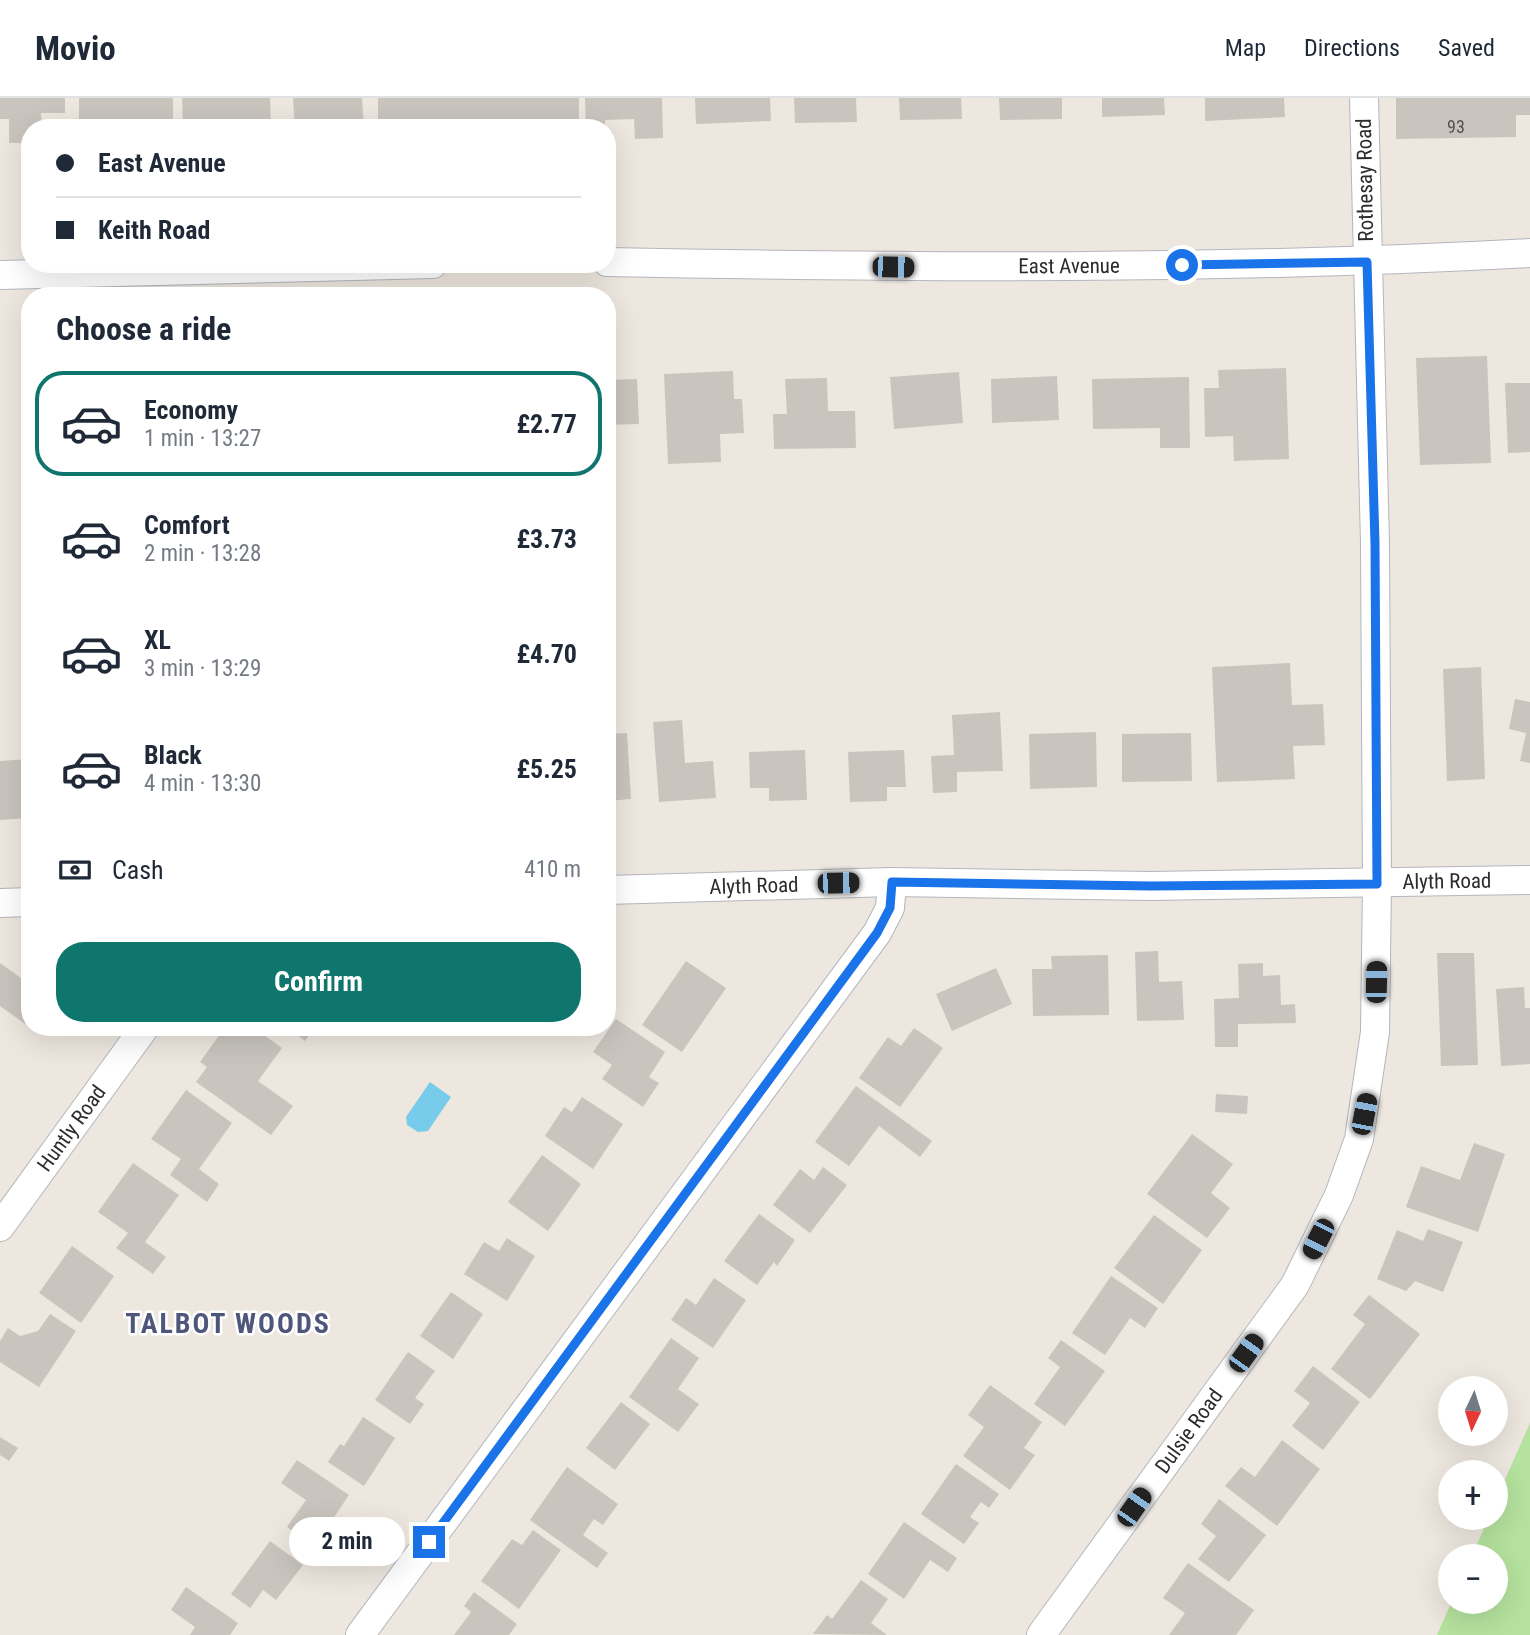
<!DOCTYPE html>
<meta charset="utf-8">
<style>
:root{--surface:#fff;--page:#f6f6f7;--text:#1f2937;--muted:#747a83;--line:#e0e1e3;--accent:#0f766e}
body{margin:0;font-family:"Roboto Condensed",sans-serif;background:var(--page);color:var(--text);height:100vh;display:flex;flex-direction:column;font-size:26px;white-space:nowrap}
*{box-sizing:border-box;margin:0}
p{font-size:23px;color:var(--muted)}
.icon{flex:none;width:38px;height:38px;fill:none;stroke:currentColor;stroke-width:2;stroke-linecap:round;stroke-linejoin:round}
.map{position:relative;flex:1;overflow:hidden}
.sheet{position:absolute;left:21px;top:189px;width:595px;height:749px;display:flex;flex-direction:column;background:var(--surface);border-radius:28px;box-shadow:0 7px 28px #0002}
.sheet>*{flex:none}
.hud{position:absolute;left:21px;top:21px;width:595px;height:154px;border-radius:28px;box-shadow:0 7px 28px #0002;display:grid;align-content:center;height:154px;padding:0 35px;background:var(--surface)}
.needle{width:46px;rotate:184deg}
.tools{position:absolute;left:1438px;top:1278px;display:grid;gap:14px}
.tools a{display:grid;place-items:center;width:70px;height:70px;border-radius:50%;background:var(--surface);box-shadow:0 7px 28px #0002;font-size:35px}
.end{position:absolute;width:32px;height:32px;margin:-16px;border:9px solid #1a73e8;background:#fff;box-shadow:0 0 0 4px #fff}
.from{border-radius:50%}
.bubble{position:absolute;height:49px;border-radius:24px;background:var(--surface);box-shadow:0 7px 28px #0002;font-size:23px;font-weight:700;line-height:49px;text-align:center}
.car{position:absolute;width:21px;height:42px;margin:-21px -10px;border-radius:9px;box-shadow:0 0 5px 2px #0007;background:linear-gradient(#222 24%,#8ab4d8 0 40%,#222 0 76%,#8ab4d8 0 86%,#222 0)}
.hud b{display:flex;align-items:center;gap:24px;height:66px;font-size:26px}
.hud b+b{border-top:2px solid var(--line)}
.hud i{width:18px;height:18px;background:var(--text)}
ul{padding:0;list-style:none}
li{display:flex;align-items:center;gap:21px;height:105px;margin:0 14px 10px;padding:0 21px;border:4px solid transparent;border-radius:28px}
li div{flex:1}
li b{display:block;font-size:26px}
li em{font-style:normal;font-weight:700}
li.current{border-color:var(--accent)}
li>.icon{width:63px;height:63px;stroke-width:1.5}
h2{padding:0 35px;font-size:32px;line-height:84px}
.pay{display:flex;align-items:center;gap:18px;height:77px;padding:0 35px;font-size:26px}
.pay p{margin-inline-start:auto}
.primary-button{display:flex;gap:14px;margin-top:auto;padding:14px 35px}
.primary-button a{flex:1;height:80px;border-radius:28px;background:var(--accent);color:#fff;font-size:28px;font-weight:700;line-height:80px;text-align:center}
header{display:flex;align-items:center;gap:42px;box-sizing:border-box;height:98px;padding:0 35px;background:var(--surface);border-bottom:2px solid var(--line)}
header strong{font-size:33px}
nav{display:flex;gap:38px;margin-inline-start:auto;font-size:24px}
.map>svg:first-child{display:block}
.green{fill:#b5e29e}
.water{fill:#77cceb}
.building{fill:#c9c5be}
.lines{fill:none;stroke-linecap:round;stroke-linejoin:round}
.minor-casing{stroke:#b3b6bf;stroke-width:30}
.minor{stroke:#fff;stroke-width:28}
.route{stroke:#1a73e8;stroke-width:9}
.labels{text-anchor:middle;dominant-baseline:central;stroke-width:5;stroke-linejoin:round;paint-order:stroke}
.number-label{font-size:18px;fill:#535250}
.street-label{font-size:21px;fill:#2c2c2c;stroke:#fff}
.district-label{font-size:28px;font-weight:bold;letter-spacing:2px;fill:#4e567c;stroke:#fff}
</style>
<header>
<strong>Movio</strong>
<nav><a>Map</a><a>Directions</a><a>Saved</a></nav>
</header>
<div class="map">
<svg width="1530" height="1537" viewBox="0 0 1530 1537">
<rect width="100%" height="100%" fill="#ede7df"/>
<path class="green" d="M 1530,1325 L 1530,1537 L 1437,1537 L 1452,1503 L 1496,1503 L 1496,1458 L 1472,1458 L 1489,1419 L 1496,1419 L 1496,1402 Z"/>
<path class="water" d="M 430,984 L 451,999 L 428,1033 L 418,1034 L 407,1027 L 406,1019 Z"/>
<g class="building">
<path d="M 0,0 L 65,0 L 65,15 L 41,15 L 42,30 L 30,30 L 30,45 L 9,45 L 9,21 L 0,21 Z"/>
<rect x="79" y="0" width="94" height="30"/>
<path d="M 182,0 L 270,0 L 271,30 L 183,30 Z"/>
<path d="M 293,0 L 362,0 L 364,30 L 295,30 Z"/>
<rect x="378" y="0" width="201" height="30"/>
<path d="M 585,0 L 662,0 L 663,40 L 635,41 L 634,21 L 605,22 L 605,30 L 586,30 Z"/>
<path d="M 695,0 L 770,0 L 771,23 L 696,26 Z"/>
<path d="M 794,0 L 856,0 L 857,24 L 795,25 Z"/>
<path d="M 899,0 L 961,0 L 962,21 L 900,22 Z"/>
<path d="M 999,0 L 1062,0 L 1062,21 L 1000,22 Z"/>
<path d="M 1102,0 L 1164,0 L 1165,17 L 1102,19 Z"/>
<path d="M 1205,0 L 1284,0 L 1285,19 L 1205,23 Z"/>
<path d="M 1396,0 L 1530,0 L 1530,17 L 1516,17 L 1516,39 L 1396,41 Z"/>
<path d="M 1487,258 L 1491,365 L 1420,367 L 1416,260 Z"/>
<path d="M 1286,270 L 1289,361 L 1234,363 L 1233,338 L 1205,339 L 1204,290 L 1219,290 L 1218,272 Z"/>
<path d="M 733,273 L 734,301 L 742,301 L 744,335 L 720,336 L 721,364 L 668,366 L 664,276 Z"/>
<path d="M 959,274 L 963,325 L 894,331 L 890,279 Z"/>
<path d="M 1057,278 L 1059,322 L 992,325 L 991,281 Z"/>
<path d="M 1189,279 L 1190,350 L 1160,350 L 1160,330 L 1093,331 L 1092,281 Z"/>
<path d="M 827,280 L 828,313 L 855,313 L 856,350 L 774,351 L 773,316 L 787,316 L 785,281 Z"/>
<path d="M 637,281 L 639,326 L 607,327 L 607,282 Z"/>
<path d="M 1505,285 L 1530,285 L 1530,354 L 1508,355 Z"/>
<path d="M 1290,565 L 1292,607 L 1323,606 L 1325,647 L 1293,648 L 1295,681 L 1217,684 L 1212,569 Z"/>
<path d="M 1481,569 L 1485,681 L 1447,683 L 1443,571 Z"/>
<path d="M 1515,601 L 1530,604 L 1530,665 L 1520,663 L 1526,635 L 1509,631 Z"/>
<path d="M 1000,614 L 1003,673 L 957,674 L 957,694 L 933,695 L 931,658 L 954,657 L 952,617 Z"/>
<path d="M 682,622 L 685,665 L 713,663 L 716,700 L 659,704 L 653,624 Z"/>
<path d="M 1096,634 L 1097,689 L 1030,691 L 1029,636 Z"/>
<path d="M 627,635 L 631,701 L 607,703 L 607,636 Z"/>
<path d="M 1191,635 L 1192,683 L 1122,684 L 1122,636 Z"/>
<path d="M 805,652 L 807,702 L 769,703 L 769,690 L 750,690 L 749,654 Z"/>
<path d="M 904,652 L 906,689 L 887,689 L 887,703 L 850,704 L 848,654 Z"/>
<path d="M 30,661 L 30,705 L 25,705 L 26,720 L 0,722 L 0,663 Z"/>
<path d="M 1158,853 L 1159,884 L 1182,883 L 1184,922 L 1137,923 L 1135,854 Z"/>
<path d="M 1437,855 L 1474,855 L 1478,967 L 1441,968 Z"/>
<path d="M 1108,857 L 1109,917 L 1033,918 L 1032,871 L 1052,871 L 1051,858 Z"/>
<path d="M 686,863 L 726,890 L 682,954 L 642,927 Z"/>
<path d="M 0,865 L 28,885 L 30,882 L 30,929 L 38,929 L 35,933 L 0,908 Z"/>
<path d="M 1263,865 L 1263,878 L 1280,877 L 1281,907 L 1295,906 L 1296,925 L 1238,926 L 1238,949 L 1215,949 L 1214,901 L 1239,900 L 1238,866 Z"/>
<path d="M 996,870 L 1012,906 L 952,933 L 936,896 Z"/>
<path d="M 1524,889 L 1525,910 L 1530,910 L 1530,966 L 1501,968 L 1496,891 Z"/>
<path d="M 616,921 L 665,954 L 649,979 L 659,985 L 643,1009 L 602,981 L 612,967 L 593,954 Z"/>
<path d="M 225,929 L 253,929 L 282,950 L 258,983 L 293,1008 L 271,1037 L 196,984 L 207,969 L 200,964 Z"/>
<path d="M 287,929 L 315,929 L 305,943 Z"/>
<path d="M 914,930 L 943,950 L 900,1009 L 859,980 L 888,939 L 901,948 Z"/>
<path d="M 856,988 L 932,1043 L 920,1059 L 879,1028 L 849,1068 L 815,1044 Z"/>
<path d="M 186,992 L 232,1025 L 199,1071 L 219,1086 L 207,1104 L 170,1077 L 181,1061 L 151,1041 Z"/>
<path d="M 1216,996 L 1248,998 L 1247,1016 L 1215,1014 Z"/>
<path d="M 582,999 L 623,1026 L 593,1071 L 545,1038 L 564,1009 L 572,1014 Z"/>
<path d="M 1192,1036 L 1233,1066 L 1211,1095 L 1230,1110 L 1207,1140 L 1147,1096 Z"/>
<path d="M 1474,1045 L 1505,1056 L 1478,1134 L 1406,1109 L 1421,1068 L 1460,1082 Z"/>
<path d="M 542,1057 L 581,1086 L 548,1133 L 508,1104 Z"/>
<path d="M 133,1065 L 179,1097 L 145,1144 L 166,1159 L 153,1176 L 116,1150 L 128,1135 L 98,1114 Z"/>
<path d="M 823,1069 L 847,1087 L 810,1135 L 773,1107 L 800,1071 L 814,1082 Z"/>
<path d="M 759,1116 L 795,1142 L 777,1168 L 774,1164 L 757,1187 L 724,1163 Z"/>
<path d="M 1154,1117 L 1202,1152 L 1163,1206 L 1114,1170 Z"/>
<path d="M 1428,1131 L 1463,1144 L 1443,1194 L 1415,1183 L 1406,1193 L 1377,1181 L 1397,1132 L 1423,1143 Z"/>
<path d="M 507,1140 L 535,1158 L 507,1203 L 464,1176 L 484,1144 L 499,1153 Z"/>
<path d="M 72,1148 L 114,1178 L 81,1225 L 39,1195 Z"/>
<path d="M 1111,1178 L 1158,1210 L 1145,1230 L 1130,1220 L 1105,1257 L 1072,1235 Z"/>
<path d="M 714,1180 L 746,1202 L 713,1250 L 671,1222 L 686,1200 L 696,1207 Z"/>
<path d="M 451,1194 L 483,1216 L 453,1261 L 420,1238 Z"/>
<path d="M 1369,1197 L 1420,1236 L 1370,1301 L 1331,1271 L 1365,1226 L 1353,1217 Z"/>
<path d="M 50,1216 L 76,1233 L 39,1289 L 0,1264 L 0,1243 L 8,1230 L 20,1238 L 38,1233 Z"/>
<path d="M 671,1240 L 699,1260 L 678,1291 L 699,1306 L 678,1334 L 629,1299 Z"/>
<path d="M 1061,1242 L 1105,1273 L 1065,1328 L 1034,1306 L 1060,1269 L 1048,1260 Z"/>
<path d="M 408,1254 L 435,1273 L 415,1300 L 424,1306 L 410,1326 L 375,1302 Z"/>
<path d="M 1313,1268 L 1360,1304 L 1323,1352 L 1292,1328 L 1310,1305 L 1294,1293 Z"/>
<path d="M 990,1287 L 1042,1324 L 1024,1350 L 1035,1357 L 1010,1392 L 963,1358 L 984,1329 L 968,1317 Z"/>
<path d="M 621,1304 L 650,1326 L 615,1372 L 586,1350 Z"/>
<path d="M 363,1319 L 395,1340 L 364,1388 L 328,1364 L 340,1346 L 344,1348 Z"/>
<path d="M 0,1339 L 18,1350 L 9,1363 L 0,1357 Z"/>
<path d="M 1282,1342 L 1320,1371 L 1277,1428 L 1225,1388 L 1241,1369 L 1255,1379 Z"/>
<path d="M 297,1362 L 349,1397 L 314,1449 L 287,1429 L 306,1402 L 281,1385 Z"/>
<path d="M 956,1366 L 999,1396 L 989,1410 L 981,1404 L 970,1419 L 979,1425 L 964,1446 L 921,1416 Z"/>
<path d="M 567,1369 L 618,1406 L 603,1427 L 594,1421 L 583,1437 L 608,1455 L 597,1470 L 530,1422 Z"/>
<path d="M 1219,1401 L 1266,1437 L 1229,1484 L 1198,1461 L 1216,1438 L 1201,1426 Z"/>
<path d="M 904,1424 L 957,1460 L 948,1474 L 930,1462 L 904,1501 L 868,1476 Z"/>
<path d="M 533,1432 L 561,1452 L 519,1511 L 481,1483 L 512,1441 L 522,1447 Z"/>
<path d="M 270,1443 L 303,1467 L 276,1502 L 263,1492 L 250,1510 L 231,1496 Z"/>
<path d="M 1188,1465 L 1254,1512 L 1236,1537 L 1169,1537 L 1185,1515 L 1163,1500 Z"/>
<path d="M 861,1482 L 888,1501 L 871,1525 L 887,1537 L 813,1536 L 827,1517 L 832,1521 Z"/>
<path d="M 186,1489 L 238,1525 L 230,1537 L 190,1537 L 195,1529 L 171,1512 Z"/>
<path d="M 474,1494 L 517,1526 L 509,1537 L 454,1537 L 471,1514 L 464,1508 Z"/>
</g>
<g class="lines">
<g class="minor-casing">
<g id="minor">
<path id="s1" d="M 607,164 C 915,170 1222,172 1530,155"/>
<path d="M 0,177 L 433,166"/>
<path id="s2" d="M 607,792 L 892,784 L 1151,788 L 1530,782"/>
<path d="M 0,805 L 30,804"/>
<path id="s3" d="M 0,1129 L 145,929"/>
<path d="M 360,1537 L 877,835 L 890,810 L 892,784"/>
<path id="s4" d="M 1041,1537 L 1295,1187 L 1339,1097 L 1359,1041 L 1375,934 L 1377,786 L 1375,446 L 1364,0"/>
</g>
</g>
<use href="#minor" class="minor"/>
</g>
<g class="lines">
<path class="route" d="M 429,1444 L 877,835 L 890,810 L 892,784 L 1151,788 L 1377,786 L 1375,446 L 1367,164 L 1182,167"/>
</g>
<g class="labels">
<g class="number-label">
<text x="1456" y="28">93</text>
</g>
<g class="street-label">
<text transform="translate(1365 82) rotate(-91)">Rothesay Road</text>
<text stroke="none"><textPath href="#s1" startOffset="462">East Avenue</textPath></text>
<text stroke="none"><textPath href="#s2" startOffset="840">Alyth Road</textPath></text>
<text stroke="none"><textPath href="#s2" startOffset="147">Alyth Road</textPath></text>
<text stroke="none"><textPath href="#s3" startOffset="122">Huntly Road</textPath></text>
<text stroke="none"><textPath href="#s4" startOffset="252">Dulsie Road</textPath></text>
</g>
<g class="district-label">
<text x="228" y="1225">TALBOT WOODS</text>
</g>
</g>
</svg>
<div class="tools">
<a><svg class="needle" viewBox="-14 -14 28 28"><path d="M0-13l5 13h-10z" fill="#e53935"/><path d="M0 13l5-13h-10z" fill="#747a83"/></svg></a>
<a>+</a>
<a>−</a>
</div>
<i class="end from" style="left:1182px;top:167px"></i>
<i class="end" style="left:429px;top:1444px"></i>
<div class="bubble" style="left:289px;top:1419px;width:116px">2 min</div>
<i class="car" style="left:893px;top:169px;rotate:91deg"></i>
<i class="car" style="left:838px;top:785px;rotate:89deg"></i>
<i class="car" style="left:1376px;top:884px;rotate:1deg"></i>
<i class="car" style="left:1364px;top:1016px;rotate:11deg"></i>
<i class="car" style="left:1318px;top:1141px;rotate:207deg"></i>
<i class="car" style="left:1246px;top:1255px;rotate:36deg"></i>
<i class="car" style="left:1134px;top:1409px;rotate:35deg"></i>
<div class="hud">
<b><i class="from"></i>East Avenue</b>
<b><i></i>Keith Road</b>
</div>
<section class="sheet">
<h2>Choose a ride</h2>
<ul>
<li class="current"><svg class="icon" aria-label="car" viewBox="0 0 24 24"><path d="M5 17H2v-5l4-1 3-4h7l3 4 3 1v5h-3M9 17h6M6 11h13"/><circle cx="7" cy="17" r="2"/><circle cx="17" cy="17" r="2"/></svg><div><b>Economy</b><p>1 min · 13:27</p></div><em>£2.77</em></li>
<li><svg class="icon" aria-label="car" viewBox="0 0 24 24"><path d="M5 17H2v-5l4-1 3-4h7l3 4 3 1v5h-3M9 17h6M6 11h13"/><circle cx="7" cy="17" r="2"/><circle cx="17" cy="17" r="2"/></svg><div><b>Comfort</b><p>2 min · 13:28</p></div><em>£3.73</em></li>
<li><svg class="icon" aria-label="car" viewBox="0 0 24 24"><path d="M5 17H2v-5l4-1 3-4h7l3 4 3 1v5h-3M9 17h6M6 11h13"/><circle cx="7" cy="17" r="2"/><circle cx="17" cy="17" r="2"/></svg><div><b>XL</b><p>3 min · 13:29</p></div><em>£4.70</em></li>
<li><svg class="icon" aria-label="car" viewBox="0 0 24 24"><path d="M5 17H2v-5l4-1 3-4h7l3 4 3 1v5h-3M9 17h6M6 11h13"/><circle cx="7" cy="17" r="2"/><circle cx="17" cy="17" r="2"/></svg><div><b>Black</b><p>4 min · 13:30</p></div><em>£5.25</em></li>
</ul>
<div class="pay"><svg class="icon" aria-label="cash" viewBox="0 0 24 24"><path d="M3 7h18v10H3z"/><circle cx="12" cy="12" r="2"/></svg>Cash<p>410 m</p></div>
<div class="primary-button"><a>Confirm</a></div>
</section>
</div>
